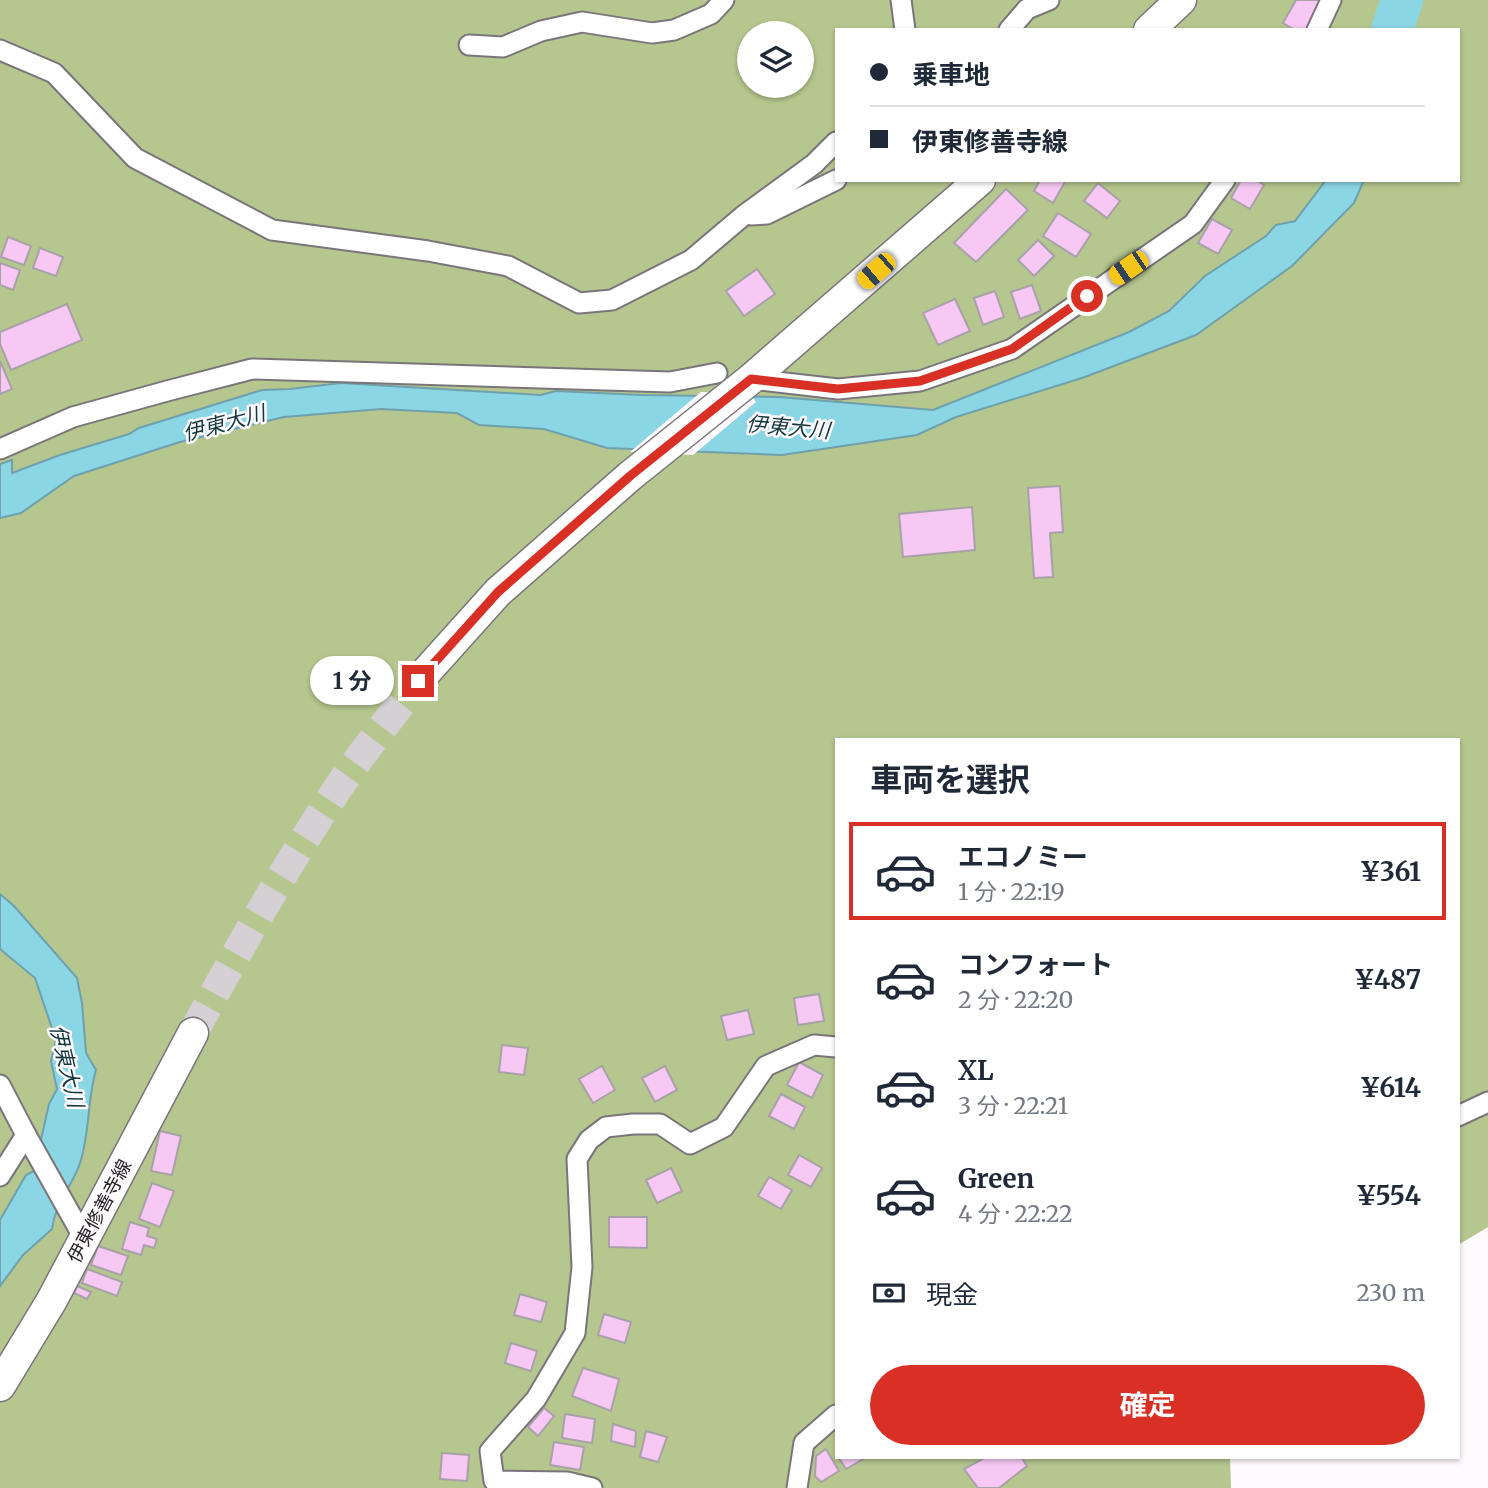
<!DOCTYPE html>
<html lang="ja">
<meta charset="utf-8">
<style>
:root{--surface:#fff;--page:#f6f6f7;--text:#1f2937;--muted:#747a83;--line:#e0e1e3;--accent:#d93025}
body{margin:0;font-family:Merriweather,"Noto Sans JP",serif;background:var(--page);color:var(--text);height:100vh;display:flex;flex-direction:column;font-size:26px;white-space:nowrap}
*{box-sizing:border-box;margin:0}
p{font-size:23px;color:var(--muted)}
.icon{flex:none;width:38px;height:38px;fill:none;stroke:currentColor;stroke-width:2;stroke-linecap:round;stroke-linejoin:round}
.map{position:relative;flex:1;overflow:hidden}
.side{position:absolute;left:835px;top:738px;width:625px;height:721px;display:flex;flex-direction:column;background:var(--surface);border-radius:0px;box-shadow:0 2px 5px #0004}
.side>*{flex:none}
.top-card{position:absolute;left:835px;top:28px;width:625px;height:154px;border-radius:0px;box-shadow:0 2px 5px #0004;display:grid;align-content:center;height:154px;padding:0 35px;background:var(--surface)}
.tools{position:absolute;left:737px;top:21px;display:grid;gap:14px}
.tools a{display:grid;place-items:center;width:77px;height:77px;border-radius:50%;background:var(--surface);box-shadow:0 2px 5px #0004;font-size:35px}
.end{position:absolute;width:32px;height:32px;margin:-16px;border:9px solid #d93025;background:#fff;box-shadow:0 0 0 4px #fff}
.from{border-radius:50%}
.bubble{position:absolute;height:49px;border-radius:24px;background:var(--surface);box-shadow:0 2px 5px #0004;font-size:23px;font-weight:700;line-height:49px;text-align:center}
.car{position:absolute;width:21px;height:42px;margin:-21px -10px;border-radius:9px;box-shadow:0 0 5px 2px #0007;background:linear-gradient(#f5c518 24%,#345 0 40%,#f5c518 0 76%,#345 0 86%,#f5c518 0)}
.top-card b{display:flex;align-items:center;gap:24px;height:66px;font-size:26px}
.top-card b+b{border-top:2px solid var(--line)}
.top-card i{width:18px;height:18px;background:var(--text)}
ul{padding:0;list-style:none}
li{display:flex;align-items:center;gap:21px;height:98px;margin:0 14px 10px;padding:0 21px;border:4px solid transparent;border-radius:0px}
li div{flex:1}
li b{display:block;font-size:26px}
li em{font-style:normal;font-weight:700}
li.selected{border-color:var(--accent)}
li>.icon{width:63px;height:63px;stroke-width:1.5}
h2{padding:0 35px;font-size:32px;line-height:84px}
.pay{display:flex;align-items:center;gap:18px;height:77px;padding:0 35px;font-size:26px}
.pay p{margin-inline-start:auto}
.cta{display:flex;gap:14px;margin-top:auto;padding:14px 35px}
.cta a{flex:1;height:80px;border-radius:42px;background:var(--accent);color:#fff;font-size:28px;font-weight:700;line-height:80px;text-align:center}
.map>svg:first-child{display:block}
.forest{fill:#b5c68e;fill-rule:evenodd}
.water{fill:#8bd6e5;stroke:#6ea1ad;stroke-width:2}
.pier{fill:#fffafe}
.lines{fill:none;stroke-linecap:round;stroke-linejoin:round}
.river{stroke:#8bd6e5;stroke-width:42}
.building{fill:#f7c8f3;stroke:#a8a2a8;stroke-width:2}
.primary-tunnel{stroke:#d4d0d3;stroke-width:30;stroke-dasharray:30 15;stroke-linecap:butt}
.minor-casing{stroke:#7a757a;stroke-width:23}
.primary-casing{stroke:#7a757a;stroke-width:33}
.minor{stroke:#fff;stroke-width:19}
.primary{stroke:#fff;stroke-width:30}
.route{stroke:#d93025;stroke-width:9}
.labels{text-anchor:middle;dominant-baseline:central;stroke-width:5;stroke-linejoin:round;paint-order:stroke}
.street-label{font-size:19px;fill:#292629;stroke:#fffafe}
.water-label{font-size:21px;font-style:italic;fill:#13383f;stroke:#fffafe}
</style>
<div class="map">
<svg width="1488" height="1488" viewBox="0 0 1488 1488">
<rect width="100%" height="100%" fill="#fffafe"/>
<path class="forest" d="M 0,0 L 1488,0 L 1488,1227 L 1458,1245 L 1458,740 L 836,740 L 836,1458 L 1230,1458 L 1231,1488 L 0,1488 ZM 836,30 L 1458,30 L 1458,180 L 836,180 ZM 749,33 L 802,33 L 802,86 L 749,86 Z"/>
<g class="water">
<path d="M 1326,180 L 1364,180 L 1354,203 L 1292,266 L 1196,335 L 1082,378 L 956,417 L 917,435 L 782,455 L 607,448 L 544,429 L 479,425 L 457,413 L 381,409 L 284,417 L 180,442 L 74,476 L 21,513 L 0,518 L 0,464 L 12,460 L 12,473 L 60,455 L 129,434 L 139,428 L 262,390 L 290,389 L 341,383 L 541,395 L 556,391 L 641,395 L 779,397 L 933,410 L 1129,332 L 1169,311 L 1205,276 L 1266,236 L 1276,225 L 1295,221 Z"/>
<path d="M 0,894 L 14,906 L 77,978 L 82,1003 L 86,1053 L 96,1070 C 87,1100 90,1133 80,1163 C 72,1187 55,1203 52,1229 L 23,1255 L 0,1286 L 0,1220 L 26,1175 L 34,1171 L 49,1104 L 57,1089 L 51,1061 L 56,1040 L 35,978 L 0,949 Z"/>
</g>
<path class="pier" d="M 701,392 L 749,393 L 756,402 L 693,455 L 630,452 Z"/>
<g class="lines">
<path class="river" d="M 1392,30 L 1402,0"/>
</g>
<g class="building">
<path d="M 1296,0 L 1319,0 L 1322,2 L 1306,30 L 1295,30 L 1283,23 Z"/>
<path d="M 1040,180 L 1066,180 L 1053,203 L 1034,191 Z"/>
<path d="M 1241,180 L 1256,180 L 1264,185 L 1250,209 L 1231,198 Z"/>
<path d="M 1098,183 L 1120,201 L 1107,218 L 1084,201 Z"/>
<path d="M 1006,189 L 1028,210 L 976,262 L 954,243 Z"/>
<path d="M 1058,213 L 1091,234 L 1076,257 L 1043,236 Z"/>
<path d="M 1212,219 L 1232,230 L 1218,254 L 1198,243 Z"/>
<path d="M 8,237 L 31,246 L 24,265 L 1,257 Z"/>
<path d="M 1038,240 L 1054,256 L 1034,276 L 1018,260 Z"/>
<path d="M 40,248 L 63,257 L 56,276 L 33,268 Z"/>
<path d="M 0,263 L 20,270 L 13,290 L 0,285 Z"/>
<path d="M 757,269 L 775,294 L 744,316 L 726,291 Z"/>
<path d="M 1032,285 L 1041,311 L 1020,319 L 1011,292 Z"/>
<path d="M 995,291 L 1004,317 L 983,325 L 974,298 Z"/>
<path d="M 955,299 L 970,331 L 938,345 L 923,313 Z"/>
<path d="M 67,304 L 82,340 L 11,370 L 0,344 L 0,332 Z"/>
<path d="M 0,361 L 12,389 L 0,394 Z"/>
<path d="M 1060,486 L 1063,532 L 1050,533 L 1053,577 L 1034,578 L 1028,488 Z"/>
<path d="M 972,507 L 975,550 L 903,557 L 899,514 Z"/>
<path d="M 819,994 L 824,1021 L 798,1025 L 794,998 Z"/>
<path d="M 748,1010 L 754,1034 L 727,1040 L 721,1016 Z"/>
<path d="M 502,1045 L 528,1048 L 524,1075 L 499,1072 Z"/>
<path d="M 799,1062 L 823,1075 L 812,1098 L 787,1085 Z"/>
<path d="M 602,1066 L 615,1090 L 593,1103 L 579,1079 Z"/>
<path d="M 665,1066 L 677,1090 L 655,1102 L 642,1078 Z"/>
<path d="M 781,1094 L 805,1107 L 794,1129 L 769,1116 Z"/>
<path d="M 160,1131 L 181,1136 L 172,1175 L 151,1171 Z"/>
<path d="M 799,1155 L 822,1168 L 811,1187 L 788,1175 Z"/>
<path d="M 671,1168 L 682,1191 L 657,1203 L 646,1180 Z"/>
<path d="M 769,1177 L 792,1190 L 781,1209 L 758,1196 Z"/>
<path d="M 152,1183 L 174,1191 L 160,1227 L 139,1219 Z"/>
<path d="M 609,1217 L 647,1217 L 647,1248 L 609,1247 Z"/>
<path d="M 130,1222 L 149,1228 L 147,1236 L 157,1239 L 154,1248 L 144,1245 L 141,1255 L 122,1249 Z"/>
<path d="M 98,1246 L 128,1256 L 121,1275 L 91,1265 Z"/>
<path d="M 87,1269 L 122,1282 L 117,1296 L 82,1283 Z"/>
<path d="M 77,1286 L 91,1292 L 87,1299 L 74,1293 Z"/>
<path d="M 520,1294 L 547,1302 L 541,1322 L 514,1315 Z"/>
<path d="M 604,1314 L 631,1322 L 625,1343 L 598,1335 Z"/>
<path d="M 511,1343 L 537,1351 L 531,1371 L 505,1363 Z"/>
<path d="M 583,1368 L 619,1379 L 611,1411 L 572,1396 Z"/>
<path d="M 544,1408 L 554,1416 L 538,1436 L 528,1427 Z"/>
<path d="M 565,1414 L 595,1419 L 592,1443 L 562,1438 Z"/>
<path d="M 613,1424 L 636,1431 L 635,1447 L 611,1441 Z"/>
<path d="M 646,1431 L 667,1437 L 658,1462 L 640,1457 Z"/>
<path d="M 554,1442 L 584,1447 L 580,1470 L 550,1465 Z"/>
<path d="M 826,1449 L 839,1471 L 821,1482 L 815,1476 L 816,1456 Z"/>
<path d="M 442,1453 L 469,1455 L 467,1481 L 440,1479 Z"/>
<path d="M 839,1458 L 865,1458 L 846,1469 Z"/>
<path d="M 984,1458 L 1022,1458 L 1027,1466 L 999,1488 L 978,1488 L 964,1469 Z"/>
</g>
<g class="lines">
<path class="primary-tunnel" d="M 193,1033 C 238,949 285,867 338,788 C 363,751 392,716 418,681"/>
<g class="minor-casing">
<g id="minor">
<path d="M 901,0 L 905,30"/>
<path d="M 1009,30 L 1027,9 L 1049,0"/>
<path d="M 1317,30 L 1331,0"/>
<path d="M 469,45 L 503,47 L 541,31 L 582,22 L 652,33 L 674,30 L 711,14 L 724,0"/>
<path d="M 0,50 L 54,73 L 135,158 L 272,230 L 428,251 L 508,266 L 579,303 L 612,300 L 691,260 L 743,216 L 814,164 L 836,142"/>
<path d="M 751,215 L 767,214 L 836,180"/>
<path d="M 751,379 L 838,389 L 920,381 L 1012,349 L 1193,224 L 1225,180"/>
<path d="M 0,449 L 73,417 L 167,391 L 252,369 L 670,382 L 717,373"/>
<path d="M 0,1085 L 26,1135 L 85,1240"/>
<path d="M 1458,1116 L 1488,1102"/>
<path d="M 0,1176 L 26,1135"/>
<path d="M 592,1488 L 567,1482 L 494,1481 L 490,1451 L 536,1399 L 575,1333 L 582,1267 L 577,1159 L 589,1140 L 606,1127 L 633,1124 L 660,1124 L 690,1144 L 724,1127 L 766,1066 L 814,1045 L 836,1047"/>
<path d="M 797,1488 L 804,1443 L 836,1415"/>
</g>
</g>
<g class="primary-casing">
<g id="primary">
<path d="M 1149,30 L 1181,0"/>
<path d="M 418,681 L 498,592 L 630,476 L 751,379 L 980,180"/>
<path d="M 0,1386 L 52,1300 L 193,1033"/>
</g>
</g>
<use href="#minor" class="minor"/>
<use href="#primary" class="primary"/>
</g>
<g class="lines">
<path class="route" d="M 418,681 L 498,592 L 630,476 L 751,379 L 838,389 L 920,381 L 1012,349 L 1087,296"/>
</g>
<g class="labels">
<g class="street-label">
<text transform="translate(99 1211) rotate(-62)">伊東修善寺線</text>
</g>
<g class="water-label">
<text transform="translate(224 423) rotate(-15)">伊東大川</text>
<text transform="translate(788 427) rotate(5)">伊東大川</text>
<text transform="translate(67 1066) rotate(77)">伊東大川</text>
</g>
</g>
</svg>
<div class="tools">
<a><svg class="icon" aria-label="layers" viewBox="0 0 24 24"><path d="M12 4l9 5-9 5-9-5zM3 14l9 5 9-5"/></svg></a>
</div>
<i class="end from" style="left:1087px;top:296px"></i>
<i class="end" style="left:418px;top:681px"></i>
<div class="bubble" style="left:310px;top:656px;width:84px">1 分</div>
<i class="car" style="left:1128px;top:268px;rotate:236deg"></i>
<i class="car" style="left:876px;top:271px;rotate:229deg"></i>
<div class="top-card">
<b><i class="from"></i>乗車地</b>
<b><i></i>伊東修善寺線</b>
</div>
<section class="side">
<h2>車両を選択</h2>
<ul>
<li class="selected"><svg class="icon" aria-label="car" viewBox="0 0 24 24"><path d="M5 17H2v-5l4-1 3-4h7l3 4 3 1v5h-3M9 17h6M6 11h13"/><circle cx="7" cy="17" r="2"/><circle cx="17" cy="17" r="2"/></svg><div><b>エコノミー</b><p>1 分 · 22:19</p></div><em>¥361</em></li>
<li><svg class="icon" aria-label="car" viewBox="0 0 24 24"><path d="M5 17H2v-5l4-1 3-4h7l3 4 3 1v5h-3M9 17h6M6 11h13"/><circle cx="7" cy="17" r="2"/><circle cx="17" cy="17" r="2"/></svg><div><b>コンフォート</b><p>2 分 · 22:20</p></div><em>¥487</em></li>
<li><svg class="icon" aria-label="car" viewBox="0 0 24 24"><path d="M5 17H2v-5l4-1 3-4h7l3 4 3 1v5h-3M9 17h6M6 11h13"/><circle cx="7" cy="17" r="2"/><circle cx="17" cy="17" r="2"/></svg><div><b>XL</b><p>3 分 · 22:21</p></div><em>¥614</em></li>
<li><svg class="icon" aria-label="car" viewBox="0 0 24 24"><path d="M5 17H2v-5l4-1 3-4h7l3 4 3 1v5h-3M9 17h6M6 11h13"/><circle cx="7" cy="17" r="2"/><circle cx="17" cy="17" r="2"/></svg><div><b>Green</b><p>4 分 · 22:22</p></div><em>¥554</em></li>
</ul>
<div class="pay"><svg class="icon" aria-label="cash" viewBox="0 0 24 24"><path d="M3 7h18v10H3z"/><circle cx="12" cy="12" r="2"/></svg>現金<p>230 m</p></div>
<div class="cta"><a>確定</a></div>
</section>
</div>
